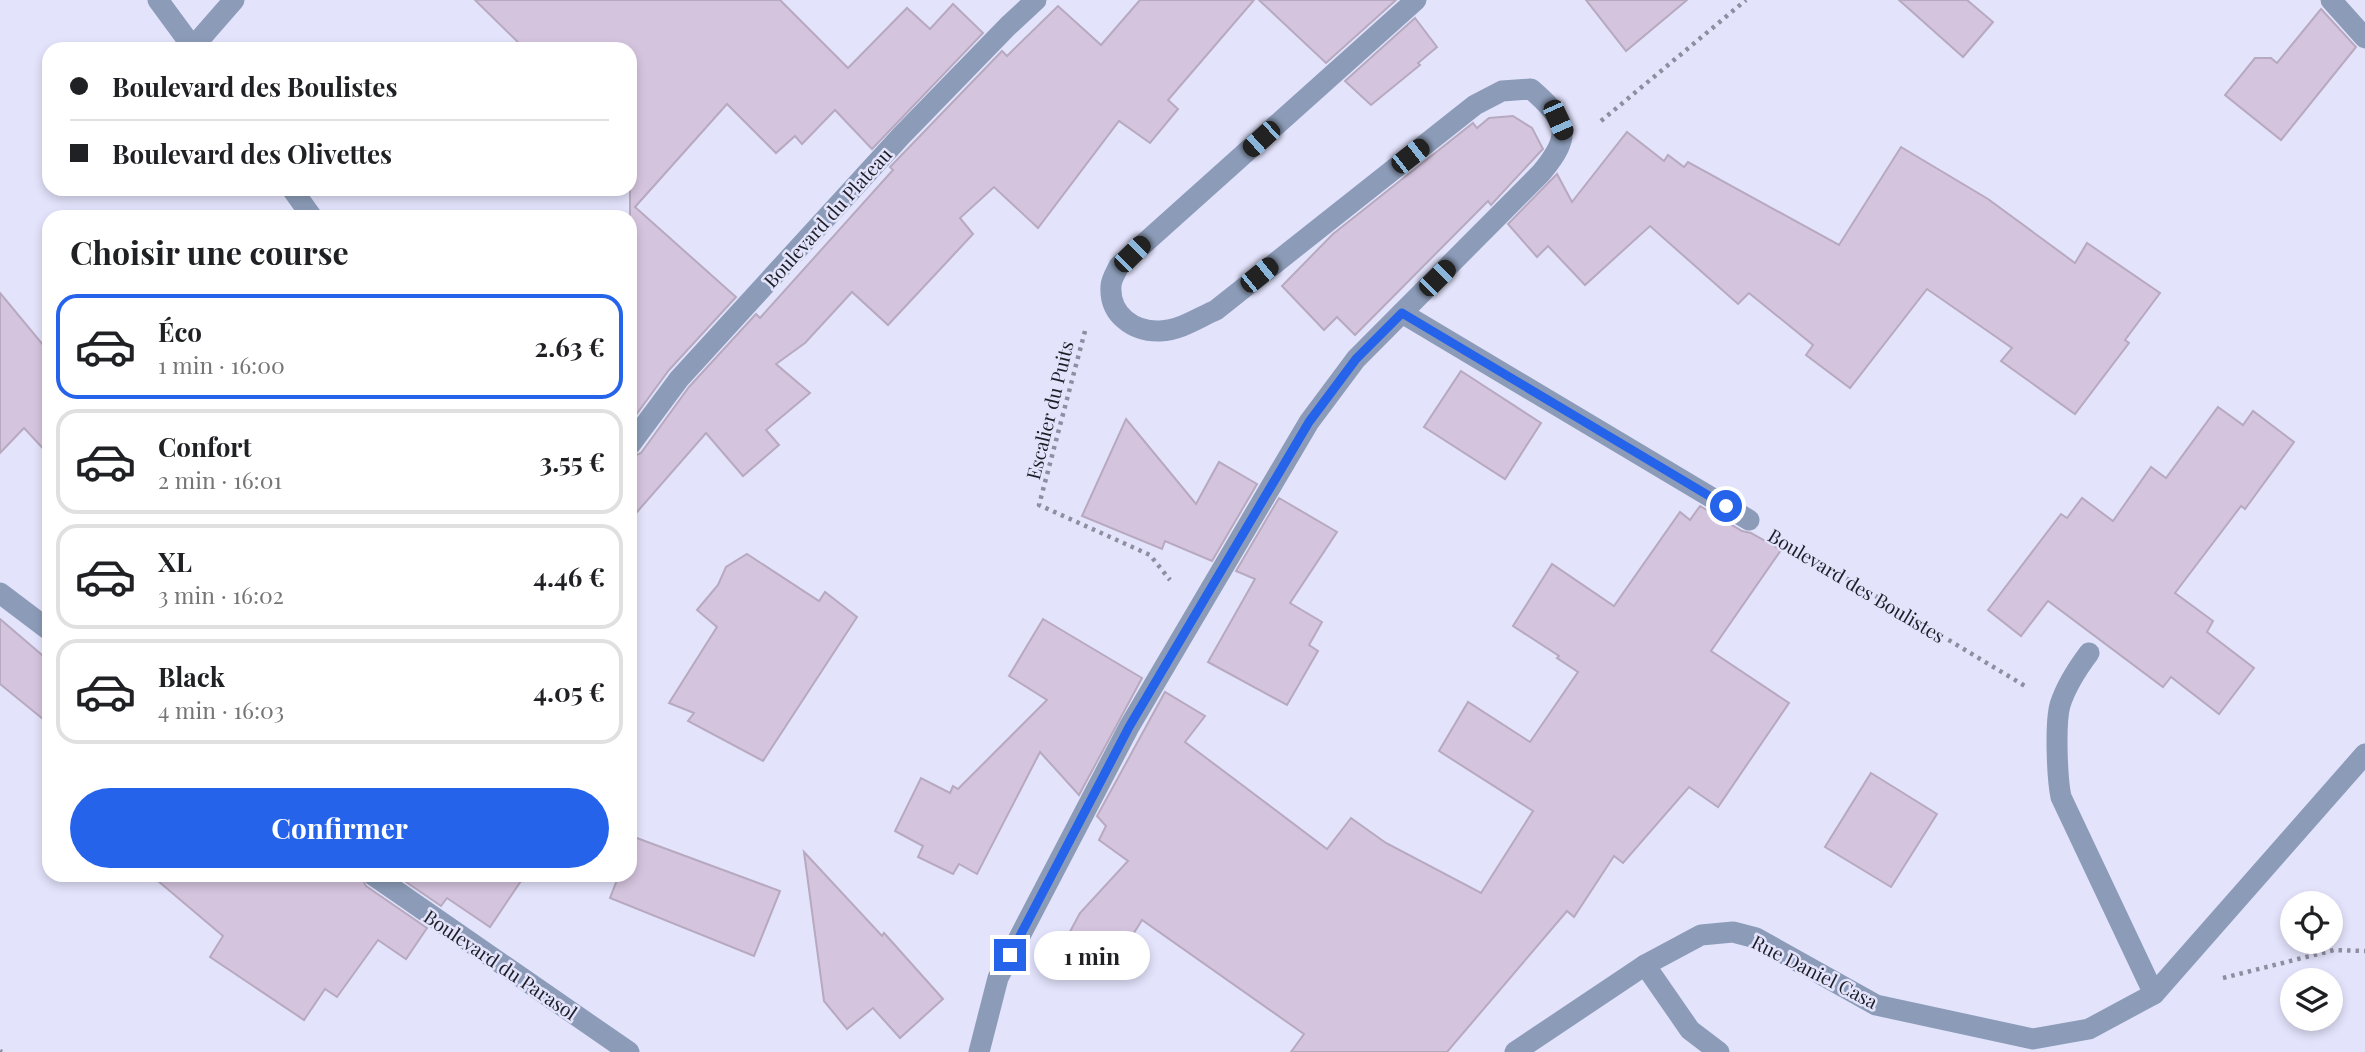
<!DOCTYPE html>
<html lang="fr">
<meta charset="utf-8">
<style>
:root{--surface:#fff;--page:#f6f6f6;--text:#202124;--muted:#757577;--line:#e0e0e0;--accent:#2563eb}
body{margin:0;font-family:"Playfair Display",serif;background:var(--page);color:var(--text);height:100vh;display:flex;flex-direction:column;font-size:26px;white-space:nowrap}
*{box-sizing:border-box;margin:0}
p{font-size:23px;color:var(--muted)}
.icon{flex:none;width:38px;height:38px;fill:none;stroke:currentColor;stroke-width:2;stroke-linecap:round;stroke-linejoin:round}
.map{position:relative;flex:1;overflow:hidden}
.panel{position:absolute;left:42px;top:210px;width:595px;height:672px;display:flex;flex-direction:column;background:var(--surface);border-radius:21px;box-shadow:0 4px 10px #0003}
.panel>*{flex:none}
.hud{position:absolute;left:42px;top:42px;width:595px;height:154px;border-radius:21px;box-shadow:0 4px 10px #0003;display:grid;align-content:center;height:154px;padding:0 28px;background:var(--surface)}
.fabs{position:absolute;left:2280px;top:891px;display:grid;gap:14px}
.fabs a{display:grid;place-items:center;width:63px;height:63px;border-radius:50%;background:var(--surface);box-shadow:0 4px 10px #0003;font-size:35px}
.end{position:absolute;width:32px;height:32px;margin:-16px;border:9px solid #2563eb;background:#fff;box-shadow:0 0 0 4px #fff}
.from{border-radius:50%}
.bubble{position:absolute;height:49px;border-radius:24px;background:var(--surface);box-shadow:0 4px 10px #0003;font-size:23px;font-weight:700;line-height:49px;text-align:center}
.car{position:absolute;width:21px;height:42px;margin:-21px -10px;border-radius:9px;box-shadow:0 0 5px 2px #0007;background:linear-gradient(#222 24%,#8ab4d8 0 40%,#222 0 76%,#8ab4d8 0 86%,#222 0)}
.hud b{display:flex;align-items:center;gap:24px;height:66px;font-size:26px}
.hud b+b{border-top:2px solid var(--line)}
.hud i{width:18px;height:18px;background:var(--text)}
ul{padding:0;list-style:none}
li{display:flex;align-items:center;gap:21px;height:105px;margin:0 14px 10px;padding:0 14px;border:4px solid var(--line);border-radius:21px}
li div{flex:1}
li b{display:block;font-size:26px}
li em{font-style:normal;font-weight:700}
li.active{border-color:var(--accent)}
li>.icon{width:63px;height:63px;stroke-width:1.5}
h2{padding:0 28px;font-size:32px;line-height:84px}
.cta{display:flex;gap:14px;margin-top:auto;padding:14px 28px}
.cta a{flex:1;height:80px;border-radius:42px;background:var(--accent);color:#fff;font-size:28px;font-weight:700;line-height:80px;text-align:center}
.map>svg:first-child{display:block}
.building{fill:#d5c4de;stroke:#b7a9bf;stroke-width:2}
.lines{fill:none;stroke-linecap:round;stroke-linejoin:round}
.path{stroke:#8e8ea0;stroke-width:4.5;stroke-dasharray:3.5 5;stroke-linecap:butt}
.minor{stroke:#8c9cb8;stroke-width:21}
.route{stroke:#2563eb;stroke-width:9}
.labels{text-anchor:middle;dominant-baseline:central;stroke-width:5;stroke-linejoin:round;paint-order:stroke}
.street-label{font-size:19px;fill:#1e1e27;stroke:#e3e3fc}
</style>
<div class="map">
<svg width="2365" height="1052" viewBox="0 0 2365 1052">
<rect width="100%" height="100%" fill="#e3e3fc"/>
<g class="building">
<path d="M 475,0 L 780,0 L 848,68 L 907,8 L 930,29 L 953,4 L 983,33 L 872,149 L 835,110 L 802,144 L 795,136 L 776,153 L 727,104 L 635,207 L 736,297 L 669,370 L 630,423 L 630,49 L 525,49 Z"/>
<path d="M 1140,0 L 1254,0 L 1168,100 L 1178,109 L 1150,143 L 1119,121 L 1038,228 L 994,187 L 960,218 L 973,234 L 888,325 L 852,292 L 805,343 L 776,364 L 810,393 L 766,430 L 779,445 L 743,476 L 706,433 L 630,520 L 630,458 L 641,453 L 689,387 L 756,314 L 760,318 L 893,170 L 890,167 L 1002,51 L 1007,56 L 1058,6 L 1101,45 Z"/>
<path d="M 1259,0 L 1396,0 L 1326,63 Z"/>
<path d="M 1586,0 L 1687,0 L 1626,51 Z"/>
<path d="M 1899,0 L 1967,0 L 1993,22 L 1963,57 Z"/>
<path d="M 2321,9 L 2356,47 L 2281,140 L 2225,95 L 2255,58 L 2271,58 L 2277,63 Z"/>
<path d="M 1415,18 L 1437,47 L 1418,63 L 1420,65 L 1371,105 L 1345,81 Z"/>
<path d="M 1513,116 L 1532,128 L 1543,149 L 1540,152 L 1491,205 L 1488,201 L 1355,335 L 1337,317 L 1324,330 L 1282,286 L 1333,234 L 1473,123 L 1477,128 L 1489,118 Z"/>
<path d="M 1627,132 L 1664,161 L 1668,155 L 1684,167 L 1688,162 L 1839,245 L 1901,147 L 1988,199 L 2075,263 L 2087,243 L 2160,293 L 2125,340 L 2129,343 L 2075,414 L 2001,361 L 2012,348 L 1927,289 L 1850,388 L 1806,355 L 1813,345 L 1749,293 L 1738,304 L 1650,226 L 1585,285 L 1548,246 L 1537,257 L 1508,224 L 1557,174 L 1572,202 Z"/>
<path d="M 0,293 L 49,352 L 49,455 L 24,428 L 0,453 Z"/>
<path d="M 1461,371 L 1541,423 L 1505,479 L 1424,427 Z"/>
<path d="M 2218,407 L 2243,425 L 2253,411 L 2294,442 L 2245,509 L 2241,506 L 2175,593 L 2213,621 L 2207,632 L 2254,668 L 2219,714 L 2171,677 L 2163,687 L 2048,601 L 2021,636 L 1988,610 L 2061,514 L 2067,518 L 2082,498 L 2113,521 L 2151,467 L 2166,478 Z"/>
<path d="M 1126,419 L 1196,504 L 1219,462 L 1257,484 L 1212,561 L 1165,541 L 1162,549 L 1082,516 Z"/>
<path d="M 1279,498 L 1337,532 L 1290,603 L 1322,622 L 1309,645 L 1318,651 L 1287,705 L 1208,662 L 1255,579 L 1236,571 Z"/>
<path d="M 1700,506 L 1742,531 L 1751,533 L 1781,550 L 1711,651 L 1789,703 L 1718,807 L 1689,787 L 1623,863 L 1614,856 L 1574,917 L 1567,911 L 1447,1052 L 1291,1052 L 1304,1034 L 1142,920 L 1111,970 L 1066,939 L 1080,913 L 1128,861 L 1099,840 L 1106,826 L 1097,816 L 1165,692 L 1205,716 L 1185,742 L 1327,849 L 1351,818 L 1386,843 L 1481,893 L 1533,811 L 1439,751 L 1468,702 L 1530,742 L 1578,672 L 1557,658 L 1559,656 L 1513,626 L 1552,564 L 1614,606 L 1680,512 L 1690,520 Z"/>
<path d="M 747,554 L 819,601 L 825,592 L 857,617 L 763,761 L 688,721 L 694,713 L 669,703 L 717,627 L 697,610 L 718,585 L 726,567 Z"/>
<path d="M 0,619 L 49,661 L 49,724 L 0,684 Z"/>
<path d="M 1043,619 L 1142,678 L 1079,795 L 1040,752 L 977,874 L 959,864 L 953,874 L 918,857 L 923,846 L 895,831 L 921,778 L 950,793 L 953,786 L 958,789 L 1047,700 L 1009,676 Z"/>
<path d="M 1871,773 L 1937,814 L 1891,887 L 1825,847 Z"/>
<path d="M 634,837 L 780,891 L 754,956 L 610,898 L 619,875 L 630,875 L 630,847 Z"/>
<path d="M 804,852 L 882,936 L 884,933 L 943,999 L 900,1038 L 873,1008 L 847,1029 L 824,1001 Z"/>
<path d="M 151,875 L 360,875 L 366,886 L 427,928 L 406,959 L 378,940 L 337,997 L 325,989 L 304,1020 L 210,957 L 223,936 Z"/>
<path d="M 396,875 L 525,875 L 490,927 L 447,898 L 441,906 Z"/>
</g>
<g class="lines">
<g class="path">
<path d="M 1601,121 L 1746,0"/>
<path d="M 1085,331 L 1039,505 L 1150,555 L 1170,580"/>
<path d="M 1781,539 L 2025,686"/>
<path d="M 2223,978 L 2334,950 L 2365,951"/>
<path d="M 0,1051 L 2,1052"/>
</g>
<g class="minor">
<path d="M 158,0 L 194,49"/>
<path d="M 2331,0 L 2365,38"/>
<path d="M 193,47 L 234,0"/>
<path d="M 292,189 L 312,217"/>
<path d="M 1402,313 L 1749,520"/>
<path d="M 630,445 L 679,379 L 901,136 L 1008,26 L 1036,0"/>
<path d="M 0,593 L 49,630"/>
<path d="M 2089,653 C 2077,669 2066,686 2060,705 C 2055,723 2057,778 2061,797 L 2154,994"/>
<path d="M 373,875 L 629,1052"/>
<path d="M 1645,965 L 1690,1030 L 1719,1052"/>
<path d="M 979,1052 L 998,978 L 1129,727 L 1309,422 L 1356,359 L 1541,173 C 1573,135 1568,121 1531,89 L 1502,91 L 1475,105 L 1216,310 C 1198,318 1181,330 1160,331 C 1134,332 1109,315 1111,286 C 1111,280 1116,272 1119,266 L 1416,0"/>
<path d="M 1515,1052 L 1645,965 L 1701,935 L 1733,932 L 1756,938 L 1876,1005 L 2033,1039 L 2089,1029 L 2154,994 L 2365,754"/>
</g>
</g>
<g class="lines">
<path class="route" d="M 1010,955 L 1129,727 L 1309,422 L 1356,359 L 1402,313 L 1726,506"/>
</g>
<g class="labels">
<g class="street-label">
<text transform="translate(827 217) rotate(-48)">Boulevard du Plateau</text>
<text transform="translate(1049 410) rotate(-76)">Escalier du Puits</text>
<text transform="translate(1857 585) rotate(31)">Boulevard des Boulistes</text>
<text transform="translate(501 964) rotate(34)">Boulevard du Parasol</text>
<text transform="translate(1815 971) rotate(27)">Rue Daniel Casa</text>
</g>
</g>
</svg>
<div class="fabs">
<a><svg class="icon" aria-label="locate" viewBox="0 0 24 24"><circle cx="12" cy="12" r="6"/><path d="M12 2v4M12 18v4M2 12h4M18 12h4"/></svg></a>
<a><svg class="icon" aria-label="layers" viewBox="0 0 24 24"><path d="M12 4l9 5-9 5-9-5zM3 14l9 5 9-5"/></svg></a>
</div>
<i class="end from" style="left:1726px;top:506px"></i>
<i class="end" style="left:1010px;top:955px"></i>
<div class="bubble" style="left:1034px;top:931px;width:116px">1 min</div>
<i class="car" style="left:1558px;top:120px;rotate:156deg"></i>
<i class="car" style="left:1261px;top:139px;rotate:228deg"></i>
<i class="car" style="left:1410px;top:156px;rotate:52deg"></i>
<i class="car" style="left:1132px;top:254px;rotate:45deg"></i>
<i class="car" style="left:1259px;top:275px;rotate:51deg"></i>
<i class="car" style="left:1437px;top:278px;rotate:45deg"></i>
<div class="hud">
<b><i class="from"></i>Boulevard des Boulistes</b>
<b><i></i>Boulevard des Olivettes</b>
</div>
<section class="panel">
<h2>Choisir une course</h2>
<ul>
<li class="active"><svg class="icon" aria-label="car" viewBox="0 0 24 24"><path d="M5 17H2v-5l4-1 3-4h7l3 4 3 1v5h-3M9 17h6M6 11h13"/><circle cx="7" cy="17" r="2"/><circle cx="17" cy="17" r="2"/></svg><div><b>Éco</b><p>1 min · 16:00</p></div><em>2.63 €</em></li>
<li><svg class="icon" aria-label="car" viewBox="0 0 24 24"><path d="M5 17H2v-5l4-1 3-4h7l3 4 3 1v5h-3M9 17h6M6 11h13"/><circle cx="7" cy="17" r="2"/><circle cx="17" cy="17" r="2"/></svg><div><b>Confort</b><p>2 min · 16:01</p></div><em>3.55 €</em></li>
<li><svg class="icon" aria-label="car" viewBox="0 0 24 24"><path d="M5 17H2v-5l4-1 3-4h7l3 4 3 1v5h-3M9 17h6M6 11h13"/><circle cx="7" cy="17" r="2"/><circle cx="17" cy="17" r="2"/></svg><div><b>XL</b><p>3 min · 16:02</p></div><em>4.46 €</em></li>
<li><svg class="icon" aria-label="car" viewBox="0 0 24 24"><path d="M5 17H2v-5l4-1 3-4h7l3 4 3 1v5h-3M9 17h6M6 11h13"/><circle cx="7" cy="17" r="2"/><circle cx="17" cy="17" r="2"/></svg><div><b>Black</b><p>4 min · 16:03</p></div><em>4.05 €</em></li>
</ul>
<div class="cta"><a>Confirmer</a></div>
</section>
</div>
